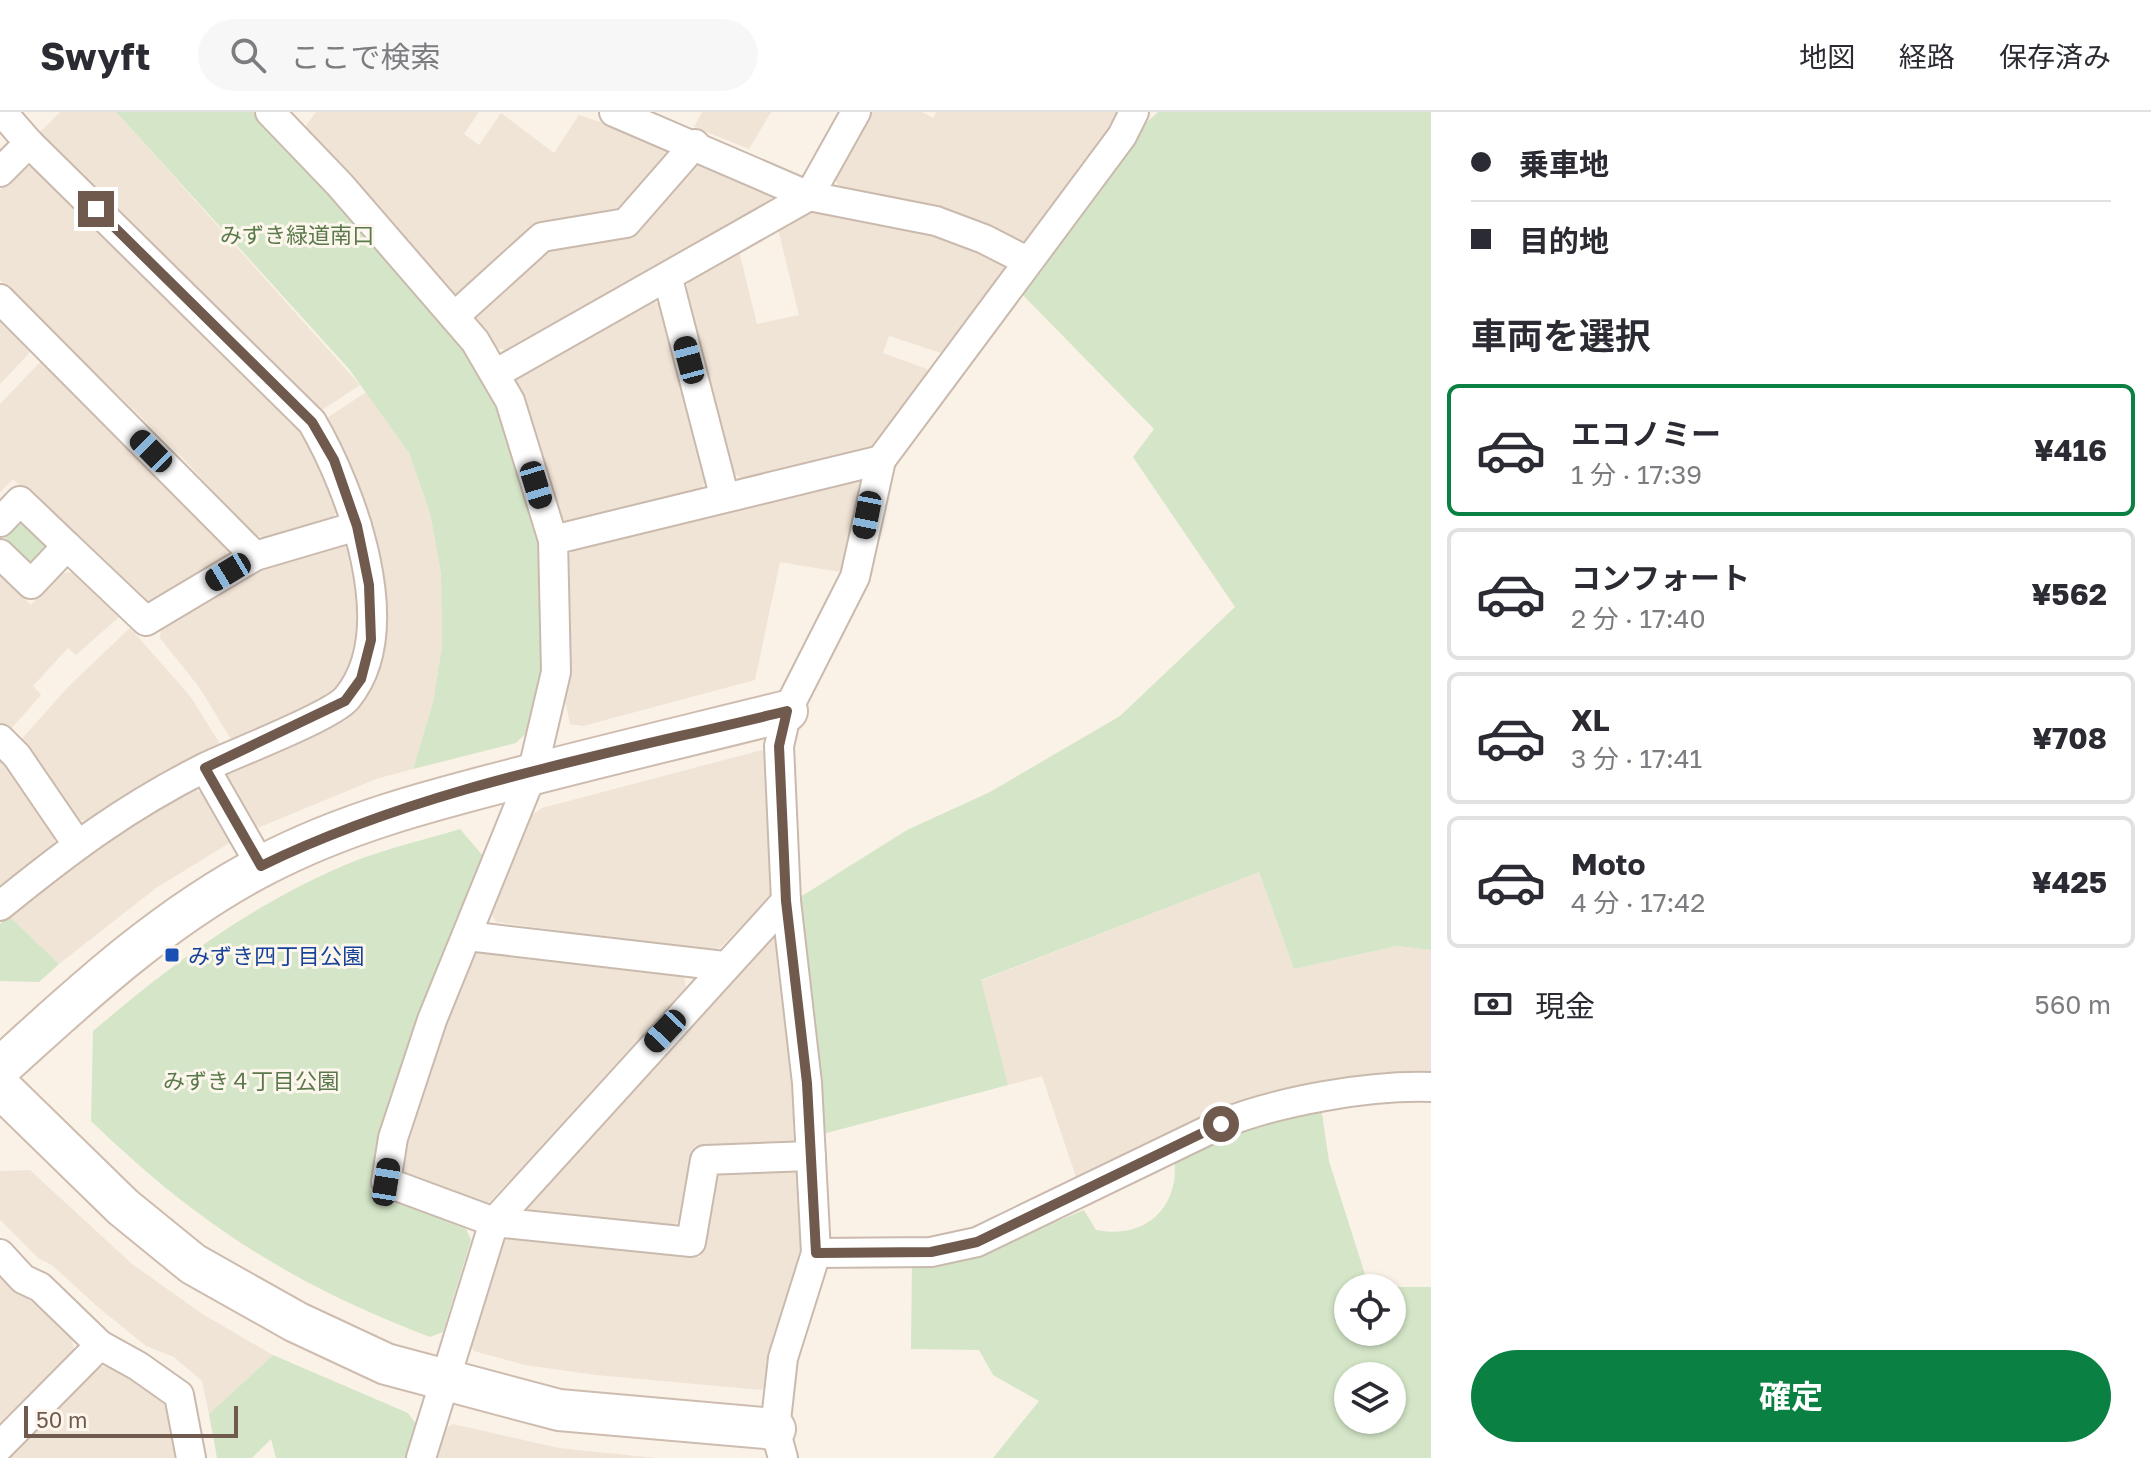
<!DOCTYPE html>
<html lang="ja">
<meta charset="utf-8">
<style>
:root{--surface:#fff;--page:#f7f7f7;--text:#2b2b33;--muted:#7c7c81;--line:#e1e1e2;--accent:#0b8043}
body{margin:0;font-family:"Golos Text","Noto Sans JP",sans-serif;background:var(--page);color:var(--text);height:100vh;display:flex;flex-direction:column;font-size:30px;white-space:nowrap}
*{box-sizing:border-box;margin:0}
p{font-size:26px;color:var(--muted)}
.icon{flex:none;width:44px;height:44px;fill:none;stroke:currentColor;stroke-width:2;stroke-linecap:round;stroke-linejoin:round}
.map{position:relative;flex:1;overflow:hidden}
.sheet{display:flex;flex-direction:column;background:var(--surface);width:720px}
.sheet>*{flex:none}
.guide{display:grid;align-content:center;height:176px;padding:0 40px;background:var(--surface)}
.tools{position:absolute;left:1334px;top:1162px;display:grid;gap:16px}
.tools a{display:grid;place-items:center;width:72px;height:72px;border-radius:50%;background:var(--surface);box-shadow:0 2px 6px #0004;font-size:40px}
.scale{position:absolute;left:24px;bottom:20px;width:214px;box-sizing:border-box;padding-left:8px;border:4px solid #705a4e;border-top:0;font-size:22px;line-height:28px;white-space:nowrap;color:#705a4e;-webkit-text-stroke:6px #fdf6ed;paint-order:stroke}
.end{position:absolute;width:36px;height:36px;margin:-18px;border:10px solid #705a4e;background:#fff;box-shadow:0 0 0 4px #fff}
.from{border-radius:50%}
.car{position:absolute;width:24px;height:48px;margin:-24px -12px;border-radius:10px;box-shadow:0 0 6px 2px #0007;background:linear-gradient(#222 24%,#8ab4d8 0 40%,#222 0 76%,#8ab4d8 0 86%,#222 0)}
.guide b{display:flex;align-items:center;gap:28px;height:76px;font-size:30px}
.guide b+b{border-top:2px solid var(--line)}
.guide i{width:20px;height:20px;background:var(--text)}
ul{padding:0;list-style:none}
li{display:flex;align-items:center;gap:24px;height:132px;margin:0 16px 12px;padding:0 24px;border:4px solid var(--line);border-radius:12px}
li div{flex:1}
li b{display:block;font-size:30px}
li em{font-style:normal;font-weight:700}
li.active{border-color:var(--accent)}
li>.icon{width:72px;height:72px;stroke-width:1.5}
h2{padding:0 40px;font-size:36px;line-height:96px}
.pay{display:flex;align-items:center;gap:20px;height:88px;padding:0 40px;font-size:30px}
.pay p{margin-inline-start:auto}
.button{display:flex;gap:16px;margin-top:auto;padding:16px 40px}
.button a{flex:1;height:92px;border-radius:48px;background:var(--accent);color:#fff;font-size:32px;font-weight:700;line-height:92px;text-align:center}
header{display:flex;align-items:center;gap:48px;box-sizing:border-box;height:112px;padding:0 40px;background:var(--surface);border-bottom:2px solid var(--line)}
header strong{font-size:38px}
nav{display:flex;gap:44px;margin-inline-start:auto;font-size:28px}
.search{width:560px;height:72px;background:var(--page);display:flex;align-items:center;gap:20px;box-sizing:border-box;padding:0 28px;border-radius:44px;color:var(--muted);font-size:30px}
main{display:flex;flex:1;min-height:0}
.map>svg:first-child{display:block}
.residential{fill:#f0e4d6}
.green{fill:#d4e6c7;fill-rule:evenodd}
.lines{fill:none;stroke-linecap:round;stroke-linejoin:round}
.street-casing{stroke:#cabaae;stroke-width:32}
.secondary-casing{stroke:#cebcaf;stroke-width:44}
.street{stroke:#fff;stroke-width:28}
.secondary{stroke:#fff;stroke-width:40}
.route{stroke:#705a4e;stroke-width:10}
.transit-dot{fill:#1a4fb4;stroke:#fdf6ed;stroke-width:3}
.labels{text-anchor:middle;dominant-baseline:central;stroke-width:6;stroke-linejoin:round;paint-order:stroke}
.park-label{font-size:22px;fill:#5a7a4b;stroke:#fdf6ed}
.transit-label{font-size:22px;fill:#164399;stroke:#fdf6ed;text-anchor:start}
</style>
<header>
<strong>Swyft</strong>
<div class="search"><svg class="icon" aria-label="search" viewBox="0 0 24 24"><circle cx="10" cy="10" r="6"/><path d="M15 15l6 6"/></svg>ここで検索</div>
<nav><a>地図</a><a>経路</a><a>保存済み</a></nav>
</header>
<main>
<div class="map">
<svg width="1431" height="1346" viewBox="0 0 1431 1346">
<rect width="100%" height="100%" fill="#faf2e7"/>
<g class="residential">
<path d="M 60,0 L 116,0 L 360,273 L 319,300 L 291,266 L 38,22 Z"/>
<path d="M 316,0 L 479,0 L 464,22 L 479,33 L 501,1 L 554,41 L 579,3 L 675,35 L 620,99 L 535,115 L 453,184 L 307,25 L 305,15 Z"/>
<path d="M 702,0 L 771,0 L 749,37 L 694,15 Z"/>
<path d="M 867,0 L 922,0 L 933,6 L 936,0 L 1121,0 L 1103,32 L 1025,130 L 1014,131 L 940,97 L 838,73 L 832,62 Z"/>
<path d="M 705,52 L 771,79 L 772,92 L 505,238 L 492,235 L 476,209 L 478,198 L 539,145 L 552,138 L 631,123 L 693,54 Z"/>
<path d="M 23,55 L 36,55 L 300,318 L 339,395 L 333,406 L 266,426 L 254,423 L 176,339 L 0,168 L 0,78 Z"/>
<path d="M 815,98 L 939,123 L 1003,148 L 1006,162 L 950,237 L 941,241 L 889,224 L 883,241 L 927,257 L 930,266 L 878,332 L 743,367 L 731,360 L 685,178 L 690,166 L 739,139 L 757,212 L 799,203 L 778,117 Z"/>
<path d="M 650,188 L 662,193 L 707,367 L 700,378 L 572,412 L 560,406 L 515,273 L 518,260 Z"/>
<path d="M 0,203 L 34,236 L 0,272 Z"/>
<path d="M 44,246 L 227,433 L 226,445 L 151,489 L 138,487 L 13,367 L 0,380 L 0,292 Z"/>
<path d="M 366,280 L 409,341 L 430,401 L 441,462 L 442,534 L 433,590 L 413,657 L 376,667 L 253,718 L 226,669 L 229,657 L 335,612 L 354,599 L 378,562 L 384,529 L 384,470 L 377,436 L 356,366 L 324,308 Z"/>
<path d="M 855,364 L 864,374 L 846,461 L 780,450 L 755,568 L 583,614 L 570,612 L 563,580 L 565,448 L 573,438 Z"/>
<path d="M 340,431 L 352,438 L 358,476 L 357,532 L 343,571 L 320,591 L 231,627 L 199,575 L 160,526 L 161,513 L 259,455 Z"/>
<path d="M 74,460 L 119,505 L 76,543 L 68,536 L 33,574 L 41,583 L 9,619 L 0,610 L 0,463 L 31,493 L 61,461 Z"/>
<path d="M 130,516 L 190,584 L 220,632 L 89,709 L 76,708 L 20,629 L 69,574 Z"/>
<path d="M 762,638 L 771,647 L 772,783 L 720,836 L 707,839 L 496,810 L 490,800 L 532,703 L 542,696 Z"/>
<path d="M 0,646 L 55,721 L 54,734 L 0,778 Z"/>
<path d="M 191,677 L 204,681 L 231,730 L 156,776 L 59,852 L 9,804 L 96,736 Z"/>
<path d="M 1259,760 L 1294,857 L 1397,834 L 1431,838 L 1431,967 L 1396,968 L 1078,1071 L 1042,964 L 1008,973 L 980,869 Z"/>
<path d="M 771,821 L 783,826 L 801,1021 L 792,1032 L 695,1034 L 681,1108 L 671,1115 L 531,1104 L 524,1091 Z"/>
<path d="M 483,838 L 683,861 L 686,875 L 489,1091 L 478,1093 L 407,1066 L 399,1054 L 443,914 L 472,843 Z"/>
<path d="M 794,1056 L 803,1065 L 806,1134 L 770,1269 L 761,1278 L 596,1263 L 525,1253 L 474,1239 L 468,1228 L 496,1133 L 508,1126 L 700,1145 L 714,1068 L 725,1058 Z"/>
<path d="M 30,1058 L 132,1152 L 204,1203 L 273,1243 L 209,1302 L 202,1269 L 174,1245 L 146,1234 L 99,1196 L 52,1153 L 38,1146 L 0,1108 L 0,1059 Z"/>
<path d="M 0,1163 L 71,1223 L 74,1238 L 0,1315 Z"/>
<path d="M 110,1254 L 145,1273 L 159,1286 L 170,1300 L 178,1346 L 6,1346 L 92,1256 Z"/>
<path d="M 453,1312 L 559,1336 L 656,1346 L 433,1346 L 441,1319 Z"/>
</g>
<g class="green">
<path d="M 116,0 L 253,0 L 338,86 L 442,206 L 498,293 L 539,424 L 543,558 L 525,622 L 516,631 L 413,657 L 433,590 L 442,534 L 441,462 L 430,401 L 409,341 L 349,257 Z"/>
<path d="M 1158,0 L 1431,0 L 1431,838 L 1397,834 L 1294,857 L 1259,760 L 981,868 L 1008,973 L 819,1023 L 797,787 L 907,718 L 990,680 L 1120,604 L 1235,495 L 1133,345 L 1154,317 L 1016,176 L 1136,20 Z"/>
<path d="M 20,405 L 48,433 L 30,451 L 2,423 Z"/>
<path d="M 460,717 L 484,745 C 439,854 389,963 371,1079 L 466,1117 L 471,1128 L 443,1220 L 430,1225 C 291,1172 198,1112 91,1009 L 93,919 C 174,850 260,786 360,747 C 393,735 427,727 460,717 Z"/>
<path d="M 9,804 L 59,852 L 39,870 L 0,869 L 0,812 Z"/>
<path d="M 1321,995 L 1329,1049 L 1369,1175 L 1431,1175 L 1431,1346 L 993,1346 L 1039,1289 L 993,1263 L 979,1238 L 911,1237 L 912,1148 L 1043,1107 L 1055,1110 L 1084,1098 L 1096,1118 C 1131,1125 1164,1111 1173,1074 C 1176,1065 1174,1053 1175,1043 L 1221,1020 ZM 1348,1176 L 1392,1176 L 1392,1220 L 1348,1220 ZM 1348,1264 L 1392,1264 L 1392,1308 L 1348,1308 Z"/>
<path d="M 273,1243 L 408,1301 L 416,1312 L 407,1346 L 276,1346 L 271,1327 L 252,1346 L 217,1346 L 209,1302 Z"/>
</g>
<g class="lines">
<g class="street-casing">
<g id="street">
<path d="M 2,0 L 29,31"/>
<path d="M 270,0 L 340,73 L 475,229 L 510,289 L 553,428 L 556,560 L 532,662 L 432,908 L 393,1026 L 386,1070 L 494,1110 L 691,1130 L 705,1048 L 811,1044"/>
<path d="M 614,0 L 809,84 L 936,109 L 984,127 L 1027,149"/>
<path d="M 0,60 L 29,31 L 312,310 C 351,377 404,517 347,586 C 331,605 235,641 206,655 C 126,695 69,738 0,794"/>
<path d="M 668,167 L 724,383"/>
<path d="M 0,187 L 255,444"/>
<path d="M 456,203 L 542,125 L 626,111 L 695,32"/>
<path d="M 495,262 L 809,84 L 856,0"/>
<path d="M 0,410 L 20,389 L 67,434"/>
<path d="M 553,428 L 881,348"/>
<path d="M 0,442 L 31,472 L 67,434 L 146,509 L 255,444 L 357,414"/>
<path d="M 0,627 L 17,644 L 77,732"/>
<path d="M 205,656 L 261,754"/>
<path d="M 467,824 L 724,854"/>
<path d="M 816,1141 L 931,1140 L 977,1130 L 1221,1012 C 1279,989 1368,973 1431,975"/>
<path d="M 0,1142 L 23,1167 L 40,1175 L 100,1233 L 138,1254 L 179,1283 L 191,1346"/>
<path d="M 0,1334 L 100,1233"/>
<path d="M 421,1346 L 494,1110 L 786,789"/>
<path d="M 783,1346 L 775,1317 L 783,1246 L 816,1141 L 807,971 L 786,789 L 779,634 L 787,599 L 855,465 L 881,348 L 1122,24 L 1134,0"/>
</g>
</g>
<g class="secondary-casing">
<g id="secondary">
<path d="M 0,956 C 81,882 165,804 264,753 C 346,710 433,688 522,665 C 610,642 699,621 787,599"/>
<path d="M 0,975 L 123,1095 L 193,1152 L 296,1210 L 386,1252 L 559,1298 L 775,1317"/>
</g>
</g>
<use href="#street" class="street"/>
<use href="#secondary" class="secondary"/>
</g>
<g class="lines">
<path class="route" d="M 96,97 L 312,310 L 334,348 L 357,414 L 363,443 L 369,473 L 371,528 L 361,567 L 345,589 L 205,656 L 261,754 C 425,674 611,642 787,599 L 779,634 L 786,789 L 807,971 L 816,1141 L 931,1140 L 977,1130 L 1221,1012"/>
</g>
<rect class="transit-dot" x="164" y="835" width="16" height="16" rx="4"/>
<g class="labels">
<g class="park-label">
<text x="297" y="122">みずき緑道南口</text>
<text x="251" y="968">みずき４丁目公園</text>
</g>
<g class="transit-label">
<text x="188" y="843">みずき四丁目公園</text>
</g>
</g>
</svg>
<div class="tools">
<a><svg class="icon" aria-label="locate" viewBox="0 0 24 24"><circle cx="12" cy="12" r="6"/><path d="M12 2v4M12 18v4M2 12h4M18 12h4"/></svg></a>
<a><svg class="icon" aria-label="layers" viewBox="0 0 24 24"><path d="M12 4l9 5-9 5-9-5zM3 14l9 5 9-5"/></svg></a>
</div>
<div class="scale">50 m</div>
<i class="end from" style="left:1221px;top:1012px"></i>
<i class="end" style="left:96px;top:97px"></i>
<i class="car" style="left:689px;top:248px;rotate:345deg"></i>
<i class="car" style="left:151px;top:339px;rotate:315deg"></i>
<i class="car" style="left:536px;top:373px;rotate:163deg"></i>
<i class="car" style="left:867px;top:403px;rotate:191deg"></i>
<i class="car" style="left:228px;top:460px;rotate:239deg"></i>
<i class="car" style="left:665px;top:919px;rotate:223deg"></i>
<i class="car" style="left:386px;top:1070px;rotate:9deg"></i>
</div>
<section class="sheet">
<div class="guide">
<b><i class="from"></i>乗車地</b>
<b><i></i>目的地</b>
</div>
<h2>車両を選択</h2>
<ul>
<li class="active"><svg class="icon" aria-label="car" viewBox="0 0 24 24"><path d="M5 17H2v-5l4-1 3-4h7l3 4 3 1v5h-3M9 17h6M6 11h13"/><circle cx="7" cy="17" r="2"/><circle cx="17" cy="17" r="2"/></svg><div><b>エコノミー</b><p>1 分 · 17:39</p></div><em>¥416</em></li>
<li><svg class="icon" aria-label="car" viewBox="0 0 24 24"><path d="M5 17H2v-5l4-1 3-4h7l3 4 3 1v5h-3M9 17h6M6 11h13"/><circle cx="7" cy="17" r="2"/><circle cx="17" cy="17" r="2"/></svg><div><b>コンフォート</b><p>2 分 · 17:40</p></div><em>¥562</em></li>
<li><svg class="icon" aria-label="car" viewBox="0 0 24 24"><path d="M5 17H2v-5l4-1 3-4h7l3 4 3 1v5h-3M9 17h6M6 11h13"/><circle cx="7" cy="17" r="2"/><circle cx="17" cy="17" r="2"/></svg><div><b>XL</b><p>3 分 · 17:41</p></div><em>¥708</em></li>
<li><svg class="icon" aria-label="car" viewBox="0 0 24 24"><path d="M5 17H2v-5l4-1 3-4h7l3 4 3 1v5h-3M9 17h6M6 11h13"/><circle cx="7" cy="17" r="2"/><circle cx="17" cy="17" r="2"/></svg><div><b>Moto</b><p>4 分 · 17:42</p></div><em>¥425</em></li>
</ul>
<div class="pay"><svg class="icon" aria-label="cash" viewBox="0 0 24 24"><path d="M3 7h18v10H3z"/><circle cx="12" cy="12" r="2"/></svg>現金<p>560 m</p></div>
<div class="button"><a>確定</a></div>
</section>
</main>
